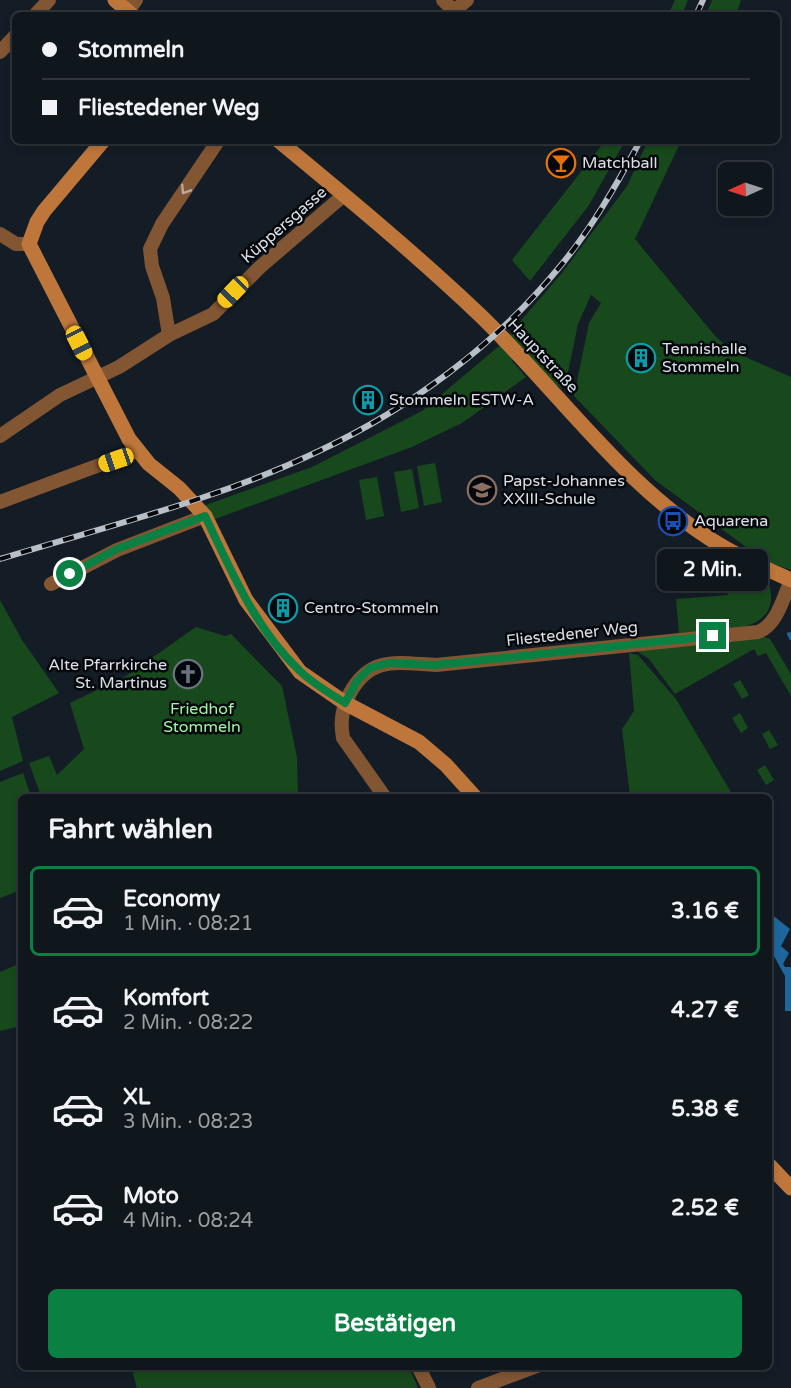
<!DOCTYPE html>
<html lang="de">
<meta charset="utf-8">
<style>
:root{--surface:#0f161c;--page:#181f25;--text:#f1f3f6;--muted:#9b9fa3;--line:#2f353b;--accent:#0b8043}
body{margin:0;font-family:"Varela Round",sans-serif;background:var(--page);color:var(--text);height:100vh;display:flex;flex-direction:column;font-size:22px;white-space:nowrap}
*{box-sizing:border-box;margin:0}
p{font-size:20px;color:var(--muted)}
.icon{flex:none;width:33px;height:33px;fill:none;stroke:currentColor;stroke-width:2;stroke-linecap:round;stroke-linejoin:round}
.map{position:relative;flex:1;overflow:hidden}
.panel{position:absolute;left:18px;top:794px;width:754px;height:576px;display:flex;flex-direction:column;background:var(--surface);border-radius:9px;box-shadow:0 3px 9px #0003,0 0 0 2px var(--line)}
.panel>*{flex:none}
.top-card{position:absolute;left:12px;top:12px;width:768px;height:132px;border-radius:9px;box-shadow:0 3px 9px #0003,0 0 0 2px var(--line);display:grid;align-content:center;height:132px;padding:0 30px;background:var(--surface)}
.needle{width:39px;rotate:267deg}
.buttons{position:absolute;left:718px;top:162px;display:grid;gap:12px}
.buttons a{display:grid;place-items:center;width:54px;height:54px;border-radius:9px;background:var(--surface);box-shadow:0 3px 9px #0003,0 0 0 2px var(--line);font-size:30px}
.end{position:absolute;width:27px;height:27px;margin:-14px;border:8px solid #0b8043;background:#fff;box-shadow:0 0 0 3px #fff}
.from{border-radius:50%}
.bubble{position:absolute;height:42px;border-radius:9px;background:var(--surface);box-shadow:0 3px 9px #0003,0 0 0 2px var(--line);font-size:20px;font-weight:800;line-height:42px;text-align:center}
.car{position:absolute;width:18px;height:36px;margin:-18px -9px;border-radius:8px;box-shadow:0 0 4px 2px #0007;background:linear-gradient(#f5c518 24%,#345 0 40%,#f5c518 0 76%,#345 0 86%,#f5c518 0)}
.top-card b{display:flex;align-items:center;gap:21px;height:57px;font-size:22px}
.top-card b+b{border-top:2px solid var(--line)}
.top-card i{width:15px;height:15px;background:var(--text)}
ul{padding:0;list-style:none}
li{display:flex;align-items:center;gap:18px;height:90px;margin:0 12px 9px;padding:0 18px;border:3px solid transparent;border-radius:9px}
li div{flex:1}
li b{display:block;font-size:22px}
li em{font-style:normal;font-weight:800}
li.on{border-color:var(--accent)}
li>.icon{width:54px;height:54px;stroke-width:1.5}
h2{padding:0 30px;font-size:27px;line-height:72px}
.button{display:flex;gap:12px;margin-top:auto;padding:12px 30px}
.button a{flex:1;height:69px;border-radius:9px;background:var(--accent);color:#fff;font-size:24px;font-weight:800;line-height:69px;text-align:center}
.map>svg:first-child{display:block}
.green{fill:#17491c}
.water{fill:#1e679e}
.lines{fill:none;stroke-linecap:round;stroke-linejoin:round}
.stream{stroke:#1e679e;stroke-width:4}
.street{stroke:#835633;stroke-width:14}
.secondary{stroke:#be763b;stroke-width:15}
.rail-casing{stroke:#b8bfc6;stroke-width:6}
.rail{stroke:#04070b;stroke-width:4;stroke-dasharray:11;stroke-linecap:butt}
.oneway{stroke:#b7a99e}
.route{stroke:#0b8043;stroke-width:8}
.labels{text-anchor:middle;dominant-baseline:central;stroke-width:5;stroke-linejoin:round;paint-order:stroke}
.poi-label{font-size:16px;fill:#d9e0e6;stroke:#04070b;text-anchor:start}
.street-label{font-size:16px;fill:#d9e0e6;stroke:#04070b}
.park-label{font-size:16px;fill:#9ef5a1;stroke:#04070b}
</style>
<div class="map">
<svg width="791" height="1388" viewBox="0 0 791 1388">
<rect width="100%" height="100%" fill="#141d26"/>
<g class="green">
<path d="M 675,0 L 688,0 L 682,15 L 668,15 Z"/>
<path d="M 712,0 L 741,0 L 736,15 L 706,15 Z"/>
<path d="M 605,141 L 625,141 L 589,205 L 530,281 L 512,260 Z"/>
<path d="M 648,141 L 681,141 L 635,239 L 716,337 L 734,352 L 791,377 L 791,570 L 765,561 L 655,480 L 574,396 L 589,323 L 601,303 L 591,295 L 578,324 L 566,382 L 561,388 L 547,378 L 522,351 L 512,361 L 526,377 L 462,423 L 412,447 L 215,519 L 203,506 L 312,467 L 422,411 L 499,346 L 562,273 L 627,186 Z"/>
<path d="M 435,463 L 442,502 L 424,506 L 417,466 Z"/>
<path d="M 412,469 L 419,508 L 401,512 L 394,472 Z"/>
<path d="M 377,477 L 384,516 L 366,520 L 359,480 Z"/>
<path d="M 707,555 L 769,584 C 784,637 713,630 679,633 L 676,599 L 729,595 L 698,566 Z"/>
<path d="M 0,600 L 22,640 L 59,693 L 12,717 L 23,761 L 0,771 Z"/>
<path d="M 196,627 L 225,636 L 231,634 L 282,686 L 297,757 L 298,796 L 41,796 L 29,763 L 49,756 L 57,775 L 84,749 L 70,703 L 126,676 Z"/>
<path d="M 765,637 L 770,639 L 791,674 L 791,696 L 766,653 L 758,656 L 754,649 L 675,694 L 649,659 L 638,652 L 638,649 Z"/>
<path d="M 629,653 L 638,655 L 676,699 L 732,794 L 728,796 L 630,796 L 622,729 L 634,711 Z"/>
<path d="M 740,680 L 749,695 L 742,699 L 733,684 Z"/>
<path d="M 740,713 L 748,728 L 741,733 L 732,718 Z"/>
<path d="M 769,730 L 778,745 L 770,749 L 762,734 Z"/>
<path d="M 765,765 L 774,780 L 766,785 L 757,770 Z"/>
<path d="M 23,773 L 31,796 L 21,796 L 21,890 L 0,898 L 0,782 Z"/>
<path d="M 21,963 L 21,1026 L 0,1031 L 0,972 Z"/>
<path d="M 131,1367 L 409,1367 L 418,1388 L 137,1388 Z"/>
</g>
<path class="water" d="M 770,917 L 775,917 L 790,929 L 781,946 L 789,953 L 783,964 L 785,967 L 791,967 L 791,1011 L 785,1011 L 785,976 L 770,949 Z"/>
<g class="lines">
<path class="stream" d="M 789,634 L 791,638"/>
<g class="street">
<path d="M 443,0 L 454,11 L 467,0"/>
<path d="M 128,11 L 136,0"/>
<path d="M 35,15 L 49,0"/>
<path d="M 0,52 L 15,36"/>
<path d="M 0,234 L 16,244 L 29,244"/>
<path d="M 169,335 L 163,298 L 152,266 L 150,249 L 162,224 L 218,141"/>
<path d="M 0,436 L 60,395 L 119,367 L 169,335 L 213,314 L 260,267 L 344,195"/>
<path d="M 0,502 L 137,451"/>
<path d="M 51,584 L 117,550 L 205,516"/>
<path d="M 384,796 L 343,738 C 340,721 342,709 350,693 C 371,655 398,663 436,665 L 758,632 C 777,625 783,598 791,580"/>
<path d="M 418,1366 L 429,1388"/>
<path d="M 478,1388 L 537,1366"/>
</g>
<g class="secondary">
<path d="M 115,0 L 132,15"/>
<path d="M 103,141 L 44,211 L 37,222 L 29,244 L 129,439 L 149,464 L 179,488 L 205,516 L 246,600 L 300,672 L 345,703 L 419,742 L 446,765 L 474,796"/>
<path d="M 279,141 C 348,198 417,255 482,317 C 561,394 628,492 725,548 C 746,560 769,570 791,580"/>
<path d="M 770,1166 L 791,1188"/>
</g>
<g class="rail-casing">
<g id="rail">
<path d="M 696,15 L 703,0"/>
<path d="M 0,559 C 107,526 220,499 321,450 C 410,408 494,346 557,270 C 590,231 616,186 640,141"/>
</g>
</g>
<use href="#rail" class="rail"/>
</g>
<defs><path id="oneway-chevron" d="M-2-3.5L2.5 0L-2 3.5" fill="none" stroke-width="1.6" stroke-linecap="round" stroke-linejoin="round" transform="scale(1.5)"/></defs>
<use class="oneway" href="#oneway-chevron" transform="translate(185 190) rotate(123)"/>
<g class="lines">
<path class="route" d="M 70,574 L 117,549 L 205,516 C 231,570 255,629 300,671 C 313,684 330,693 345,703 L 357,681 L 370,668 L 389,663 L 436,665 L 713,636"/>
</g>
<defs>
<g id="bar-ring" transform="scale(1.5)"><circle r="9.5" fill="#04070b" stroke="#e8710a" stroke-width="1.5"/><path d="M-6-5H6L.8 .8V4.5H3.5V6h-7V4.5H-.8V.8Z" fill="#e8710a"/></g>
<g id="building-ring" transform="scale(1.5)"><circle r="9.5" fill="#04070b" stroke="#0f9aa8" stroke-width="1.5"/><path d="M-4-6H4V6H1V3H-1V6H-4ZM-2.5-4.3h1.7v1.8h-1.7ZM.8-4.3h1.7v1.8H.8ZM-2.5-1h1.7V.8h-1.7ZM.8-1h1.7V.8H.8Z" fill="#0f9aa8"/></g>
<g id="school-ring" transform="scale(1.5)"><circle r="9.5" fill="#04070b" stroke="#8d6e63" stroke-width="1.5"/><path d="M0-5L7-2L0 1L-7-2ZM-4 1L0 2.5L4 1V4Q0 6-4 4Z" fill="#8d6e63"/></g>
<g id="bus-ring" transform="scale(1.5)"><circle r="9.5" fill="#04070b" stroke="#1a4fb4" stroke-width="1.5"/><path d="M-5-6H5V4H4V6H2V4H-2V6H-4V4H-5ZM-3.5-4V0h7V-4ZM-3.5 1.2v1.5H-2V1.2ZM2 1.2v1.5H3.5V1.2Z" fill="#1a4fb4"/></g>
<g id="church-ring" transform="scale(1.5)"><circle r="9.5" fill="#04070b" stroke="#6b7280" stroke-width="1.5"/><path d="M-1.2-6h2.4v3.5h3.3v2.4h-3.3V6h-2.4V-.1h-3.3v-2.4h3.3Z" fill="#6b7280"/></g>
</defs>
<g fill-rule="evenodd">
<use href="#bar-ring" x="561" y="163"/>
<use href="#building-ring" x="641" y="358"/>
<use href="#building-ring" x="368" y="400"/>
<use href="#school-ring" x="482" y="490"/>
<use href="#bus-ring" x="673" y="521"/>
<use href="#building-ring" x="283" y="608"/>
<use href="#church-ring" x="188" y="674"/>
</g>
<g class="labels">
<g class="poi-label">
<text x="582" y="163">Matchball</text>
<text x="662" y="349">Tennishalle<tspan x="662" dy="18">Stommeln</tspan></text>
<text x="389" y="400">Stommeln ESTW-A</text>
<text x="503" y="481">Papst-Johannes<tspan x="503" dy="18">XXIII-Schule</tspan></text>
<text x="694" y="521">Aquarena</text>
<text x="304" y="608">Centro-Stommeln</text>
<text x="167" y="665" text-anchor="end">Alte Pfarrkirche<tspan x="167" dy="18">St. Martinus</tspan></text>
</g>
<g class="street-label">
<text transform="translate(284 225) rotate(-41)">Küppersgasse</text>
<text transform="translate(543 356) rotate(47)">Hauptstraße</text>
<text transform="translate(572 634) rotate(-6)">Fliestedener Weg</text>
</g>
<g class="park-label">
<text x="202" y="709">Friedhof<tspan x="202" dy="18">Stommeln</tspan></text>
</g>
</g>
</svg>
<div class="buttons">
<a><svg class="needle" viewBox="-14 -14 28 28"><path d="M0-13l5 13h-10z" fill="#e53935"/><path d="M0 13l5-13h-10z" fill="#9b9fa3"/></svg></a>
</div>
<i class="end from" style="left:70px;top:574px"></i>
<i class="end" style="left:713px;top:636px"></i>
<div class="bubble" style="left:657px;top:549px;width:111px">2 Min.</div>
<i class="car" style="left:233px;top:292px;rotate:224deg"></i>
<i class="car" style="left:79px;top:343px;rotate:153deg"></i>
<i class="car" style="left:116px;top:460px;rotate:251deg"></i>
<div class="top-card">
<b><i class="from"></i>Stommeln</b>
<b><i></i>Fliestedener Weg</b>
</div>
<section class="panel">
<h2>Fahrt wählen</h2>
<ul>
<li class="on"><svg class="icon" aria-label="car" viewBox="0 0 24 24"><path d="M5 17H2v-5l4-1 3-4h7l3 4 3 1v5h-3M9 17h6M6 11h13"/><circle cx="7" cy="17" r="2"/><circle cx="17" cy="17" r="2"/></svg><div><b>Economy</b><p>1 Min. · 08:21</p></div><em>3.16 €</em></li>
<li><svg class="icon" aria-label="car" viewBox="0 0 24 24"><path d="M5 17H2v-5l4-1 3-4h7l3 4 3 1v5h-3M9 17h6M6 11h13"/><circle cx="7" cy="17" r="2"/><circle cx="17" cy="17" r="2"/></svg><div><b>Komfort</b><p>2 Min. · 08:22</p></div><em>4.27 €</em></li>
<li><svg class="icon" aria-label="car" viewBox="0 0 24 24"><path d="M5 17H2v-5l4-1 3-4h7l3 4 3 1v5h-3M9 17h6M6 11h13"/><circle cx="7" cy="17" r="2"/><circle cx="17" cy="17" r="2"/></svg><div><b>XL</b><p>3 Min. · 08:23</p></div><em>5.38 €</em></li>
<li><svg class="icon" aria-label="car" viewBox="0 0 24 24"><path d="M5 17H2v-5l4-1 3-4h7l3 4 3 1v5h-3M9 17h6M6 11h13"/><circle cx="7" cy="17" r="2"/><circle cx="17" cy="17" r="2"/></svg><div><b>Moto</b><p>4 Min. · 08:24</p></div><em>2.52 €</em></li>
</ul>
<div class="button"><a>Bestätigen</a></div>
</section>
</div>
